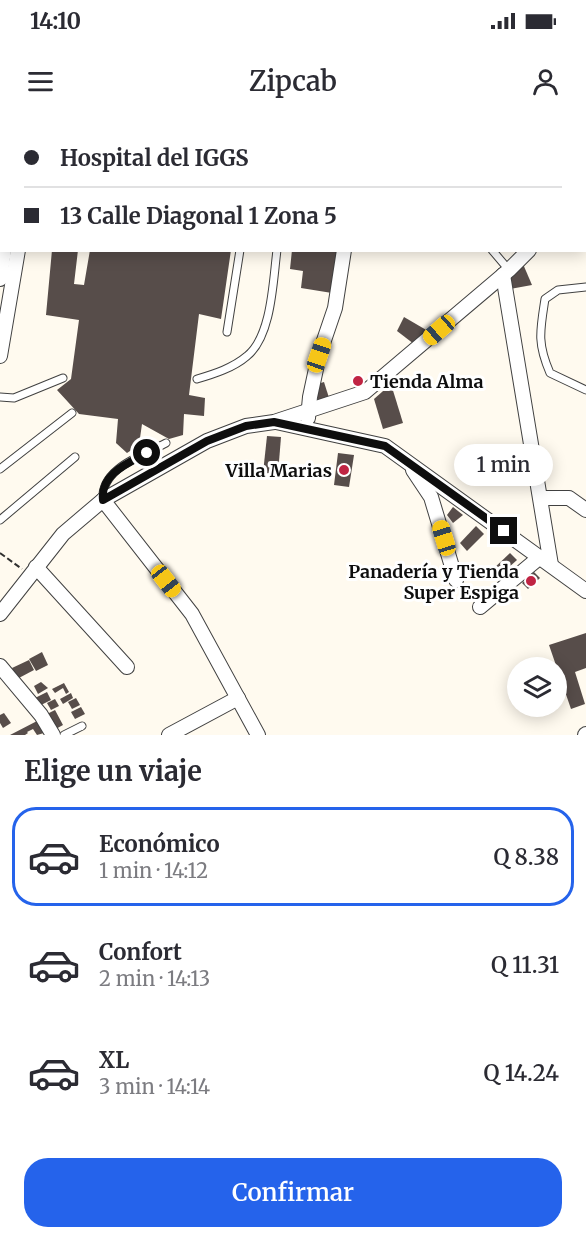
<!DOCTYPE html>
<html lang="es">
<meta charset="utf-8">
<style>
:root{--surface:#fff;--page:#f7f7f7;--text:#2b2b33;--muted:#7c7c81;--line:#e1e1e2;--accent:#2563eb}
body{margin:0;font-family:Merriweather,serif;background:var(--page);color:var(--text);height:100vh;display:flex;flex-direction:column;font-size:22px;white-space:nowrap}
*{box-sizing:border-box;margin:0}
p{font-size:20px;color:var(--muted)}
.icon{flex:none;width:33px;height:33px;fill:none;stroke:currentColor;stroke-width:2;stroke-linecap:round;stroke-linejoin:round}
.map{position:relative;height:615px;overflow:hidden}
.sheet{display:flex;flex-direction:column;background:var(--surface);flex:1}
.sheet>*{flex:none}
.hud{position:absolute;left:0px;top:0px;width:586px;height:132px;box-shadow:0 3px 15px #0003;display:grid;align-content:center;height:132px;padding:0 24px;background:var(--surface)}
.buttons{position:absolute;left:507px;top:537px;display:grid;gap:12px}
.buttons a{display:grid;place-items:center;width:60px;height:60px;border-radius:50%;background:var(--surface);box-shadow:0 3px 15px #0003;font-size:30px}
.end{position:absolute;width:27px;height:27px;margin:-14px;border:8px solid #0e0e0e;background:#fff;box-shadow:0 0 0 3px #fff}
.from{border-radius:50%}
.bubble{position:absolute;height:42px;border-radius:21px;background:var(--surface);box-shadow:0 3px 15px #0003;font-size:20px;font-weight:600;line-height:42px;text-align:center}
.car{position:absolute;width:18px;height:36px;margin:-18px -9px;border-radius:8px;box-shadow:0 0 4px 2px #0007;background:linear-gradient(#f5c518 24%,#345 0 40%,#f5c518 0 76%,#345 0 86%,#f5c518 0)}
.hud b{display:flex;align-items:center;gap:21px;height:57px;font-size:22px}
.hud b+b{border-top:2px solid var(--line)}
.hud i{width:15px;height:15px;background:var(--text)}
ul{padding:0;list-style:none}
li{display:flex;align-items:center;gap:18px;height:99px;margin:0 12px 9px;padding:0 12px;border:3px solid transparent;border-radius:24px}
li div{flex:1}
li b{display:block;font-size:22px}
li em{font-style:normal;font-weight:600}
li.active{border-color:var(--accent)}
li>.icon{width:54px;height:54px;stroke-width:1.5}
h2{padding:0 24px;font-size:27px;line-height:72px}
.button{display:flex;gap:12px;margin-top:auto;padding:12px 24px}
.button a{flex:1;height:69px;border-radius:24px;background:var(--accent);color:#fff;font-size:24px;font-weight:600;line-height:69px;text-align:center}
.status{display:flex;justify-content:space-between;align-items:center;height:42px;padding:0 30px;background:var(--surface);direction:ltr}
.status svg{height:16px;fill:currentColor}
header{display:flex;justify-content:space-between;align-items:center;height:78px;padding:0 24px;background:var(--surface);font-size:27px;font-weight:600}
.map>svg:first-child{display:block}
.building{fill:#574d4a}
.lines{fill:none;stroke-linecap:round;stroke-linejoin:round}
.lane-casing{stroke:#414141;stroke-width:9}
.street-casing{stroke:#414141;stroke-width:16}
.path{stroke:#303030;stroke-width:2;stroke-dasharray:6 3;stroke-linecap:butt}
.lane{stroke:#fff;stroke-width:7}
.street{stroke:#fff;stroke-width:14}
.route{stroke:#0e0e0e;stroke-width:8}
.poi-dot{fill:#c02443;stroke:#fff;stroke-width:2}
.labels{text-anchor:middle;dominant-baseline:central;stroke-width:6;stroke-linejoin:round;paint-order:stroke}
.poi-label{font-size:18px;font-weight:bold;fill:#0e0e0e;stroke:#fff;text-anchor:end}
</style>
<div class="status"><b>14:10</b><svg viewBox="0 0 49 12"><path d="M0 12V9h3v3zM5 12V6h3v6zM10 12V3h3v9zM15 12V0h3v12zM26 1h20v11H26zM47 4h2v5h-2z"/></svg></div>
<header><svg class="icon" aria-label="menu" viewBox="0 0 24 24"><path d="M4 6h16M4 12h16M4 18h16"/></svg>Zipcab<svg class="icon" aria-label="person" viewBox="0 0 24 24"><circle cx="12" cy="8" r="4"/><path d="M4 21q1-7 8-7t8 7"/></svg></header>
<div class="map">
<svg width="586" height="615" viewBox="0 0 586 615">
<rect width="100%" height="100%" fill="#fffaef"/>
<g class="building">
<path d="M 52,130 L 78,130 L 74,164 L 84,165 L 90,130 L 231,130 L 221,199 L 199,194 L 189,275 L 205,278 L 204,296 L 184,294 L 183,315 L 169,319 L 142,304 L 139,325 L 127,333 L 116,323 L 118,299 L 79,294 L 57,270 L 71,259 L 79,200 L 46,195 Z"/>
<path d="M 292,130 L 338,130 L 332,173 L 301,168 L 303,151 L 290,149 Z"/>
<path d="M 523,144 L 532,165 L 510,169 L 508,157 Z"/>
<path d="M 404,197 L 428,211 L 414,224 L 397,211 Z"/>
<path d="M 324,262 L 330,281 L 319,284 L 314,265 Z"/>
<path d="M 391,264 L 403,303 L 383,309 L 374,279 Z"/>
<path d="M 267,316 L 281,317 L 278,354 L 263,353 Z"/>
<path d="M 338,333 L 354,335 L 349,367 L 334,365 Z"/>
<path d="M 453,387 L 463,395 L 453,403 L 447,395 Z"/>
<path d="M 476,406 L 484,414 L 467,431 L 460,423 Z"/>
<path d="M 510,433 L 517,440 L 497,458 L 491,451 Z"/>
<path d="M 534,452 L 540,458 L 528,469 L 522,463 Z"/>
<path d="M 586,513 L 586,548 L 575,552 L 585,584 L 571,589 L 549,525 Z"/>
<path d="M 42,532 L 48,545 L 36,551 L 29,539 Z"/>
<path d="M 29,540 L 34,550 L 17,559 L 12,548 Z"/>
<path d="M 41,562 L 48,568 L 38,574 L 34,566 Z"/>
<path d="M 64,563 L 69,572 L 66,574 L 63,568 L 55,573 L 52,569 Z"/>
<path d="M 47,572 L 51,580 L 39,586 L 35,578 Z"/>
<path d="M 71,573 L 73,578 L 63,584 L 60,579 Z"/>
<path d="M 76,578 L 80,585 L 72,589 L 68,582 Z"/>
<path d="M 55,579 L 59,586 L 51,590 L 47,583 Z"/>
<path d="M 81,587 L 85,594 L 75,599 L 71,592 Z"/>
<path d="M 55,590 L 63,605 L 54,610 L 47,594 Z"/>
<path d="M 4,593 L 11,603 L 3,608 L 0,603 L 0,595 Z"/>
<path d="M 39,600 L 44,613 L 37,615 L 33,609 L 27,612 L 28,613 L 25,615 L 10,615 Z"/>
</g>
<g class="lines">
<g class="lane-casing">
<g id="lane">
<path d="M 293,0 L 294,2"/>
<path d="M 261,2 L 261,0"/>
<path d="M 492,130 L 509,150"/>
<path d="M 586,167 L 558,170 L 545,179 C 540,211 537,223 550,253 L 586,270"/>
<path d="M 227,212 L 240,130"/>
<path d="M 197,259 C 214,254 233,248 247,236 C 272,216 273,160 277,130"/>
<path d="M 0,277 L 14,278 L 63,258"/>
<path d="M 0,349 L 72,293"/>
<path d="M 103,380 C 100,348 144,335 166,323"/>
<path d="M 0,400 L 75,337"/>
<path d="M 64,615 L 82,606"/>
</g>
</g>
<g class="street-casing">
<g id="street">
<path d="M 476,0 L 476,2"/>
<path d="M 26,2 L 27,0"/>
<path d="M 41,2 L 41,0"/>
<path d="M 363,2 L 363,0"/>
<path d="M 585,31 L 586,31"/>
<path d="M 585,71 L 586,69"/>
<path d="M 0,91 L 2,91"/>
<path d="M 503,155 L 551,445"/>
<path d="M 0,159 L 4,130"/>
<path d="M 0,236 L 18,130"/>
<path d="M 308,298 L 310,277 L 319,235 L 335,188 L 344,130"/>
<path d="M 276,302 L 385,326 L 586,471"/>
<path d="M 413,350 L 431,377 L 456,460"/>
<path d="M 541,378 L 569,378 L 586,390"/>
<path d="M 103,380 L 192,494 L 258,615"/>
<path d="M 36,447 L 127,547"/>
<path d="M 480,487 L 540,437"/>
<path d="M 0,494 L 63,414 L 103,380 L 207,321 L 246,306 L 274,302 L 365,272 L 509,150 L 529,130"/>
<path d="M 0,546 L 41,595 L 53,615"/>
<path d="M 169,615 L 238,578"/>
<path d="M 585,615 L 586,614"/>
</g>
</g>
<path class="path" d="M 0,433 L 22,449"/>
<use href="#lane" class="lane"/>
<use href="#street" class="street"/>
</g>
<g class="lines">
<path class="route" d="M 147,333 C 128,343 100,354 103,380 L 207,321 L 246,306 L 274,302 L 385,326 L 504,411"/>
</g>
<g class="poi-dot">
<circle cx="358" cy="261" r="6"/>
<circle cx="344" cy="350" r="6"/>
<circle cx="531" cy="461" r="6"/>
</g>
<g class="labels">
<g class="poi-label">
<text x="370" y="261" text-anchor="start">Tienda Alma</text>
<text x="332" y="350">Villa Marias</text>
<text x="519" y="451">Panadería y Tienda<tspan x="519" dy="21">Super Espiga</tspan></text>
</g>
</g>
</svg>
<div class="buttons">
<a><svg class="icon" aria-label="layers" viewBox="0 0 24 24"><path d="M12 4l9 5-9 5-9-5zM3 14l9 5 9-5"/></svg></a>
</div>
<i class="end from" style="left:147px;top:333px"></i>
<i class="end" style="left:504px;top:411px"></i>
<div class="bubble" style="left:454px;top:324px;width:99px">1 min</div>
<i class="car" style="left:439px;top:210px;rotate:229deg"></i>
<i class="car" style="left:319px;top:235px;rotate:19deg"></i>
<i class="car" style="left:444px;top:418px;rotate:343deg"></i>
<i class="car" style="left:166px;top:461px;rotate:142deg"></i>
<div class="hud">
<b><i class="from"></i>Hospital del IGGS</b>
<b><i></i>13 Calle Diagonal 1 Zona 5</b>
</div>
</div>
<section class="sheet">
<h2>Elige un viaje</h2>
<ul>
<li class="active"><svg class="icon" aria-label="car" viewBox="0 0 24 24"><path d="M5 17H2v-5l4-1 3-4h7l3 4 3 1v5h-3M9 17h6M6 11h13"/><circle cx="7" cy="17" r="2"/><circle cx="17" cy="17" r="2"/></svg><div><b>Económico</b><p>1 min · 14:12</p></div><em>Q 8.38</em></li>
<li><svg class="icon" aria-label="car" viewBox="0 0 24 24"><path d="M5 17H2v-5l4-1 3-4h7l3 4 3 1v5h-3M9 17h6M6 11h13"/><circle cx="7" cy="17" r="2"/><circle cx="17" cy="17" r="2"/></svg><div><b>Confort</b><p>2 min · 14:13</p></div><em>Q 11.31</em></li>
<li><svg class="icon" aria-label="car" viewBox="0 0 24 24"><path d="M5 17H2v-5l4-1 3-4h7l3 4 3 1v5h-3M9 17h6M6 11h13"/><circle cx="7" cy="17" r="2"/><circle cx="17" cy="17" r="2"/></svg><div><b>XL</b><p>3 min · 14:14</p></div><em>Q 14.24</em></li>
</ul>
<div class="button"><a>Confirmar</a></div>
</section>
